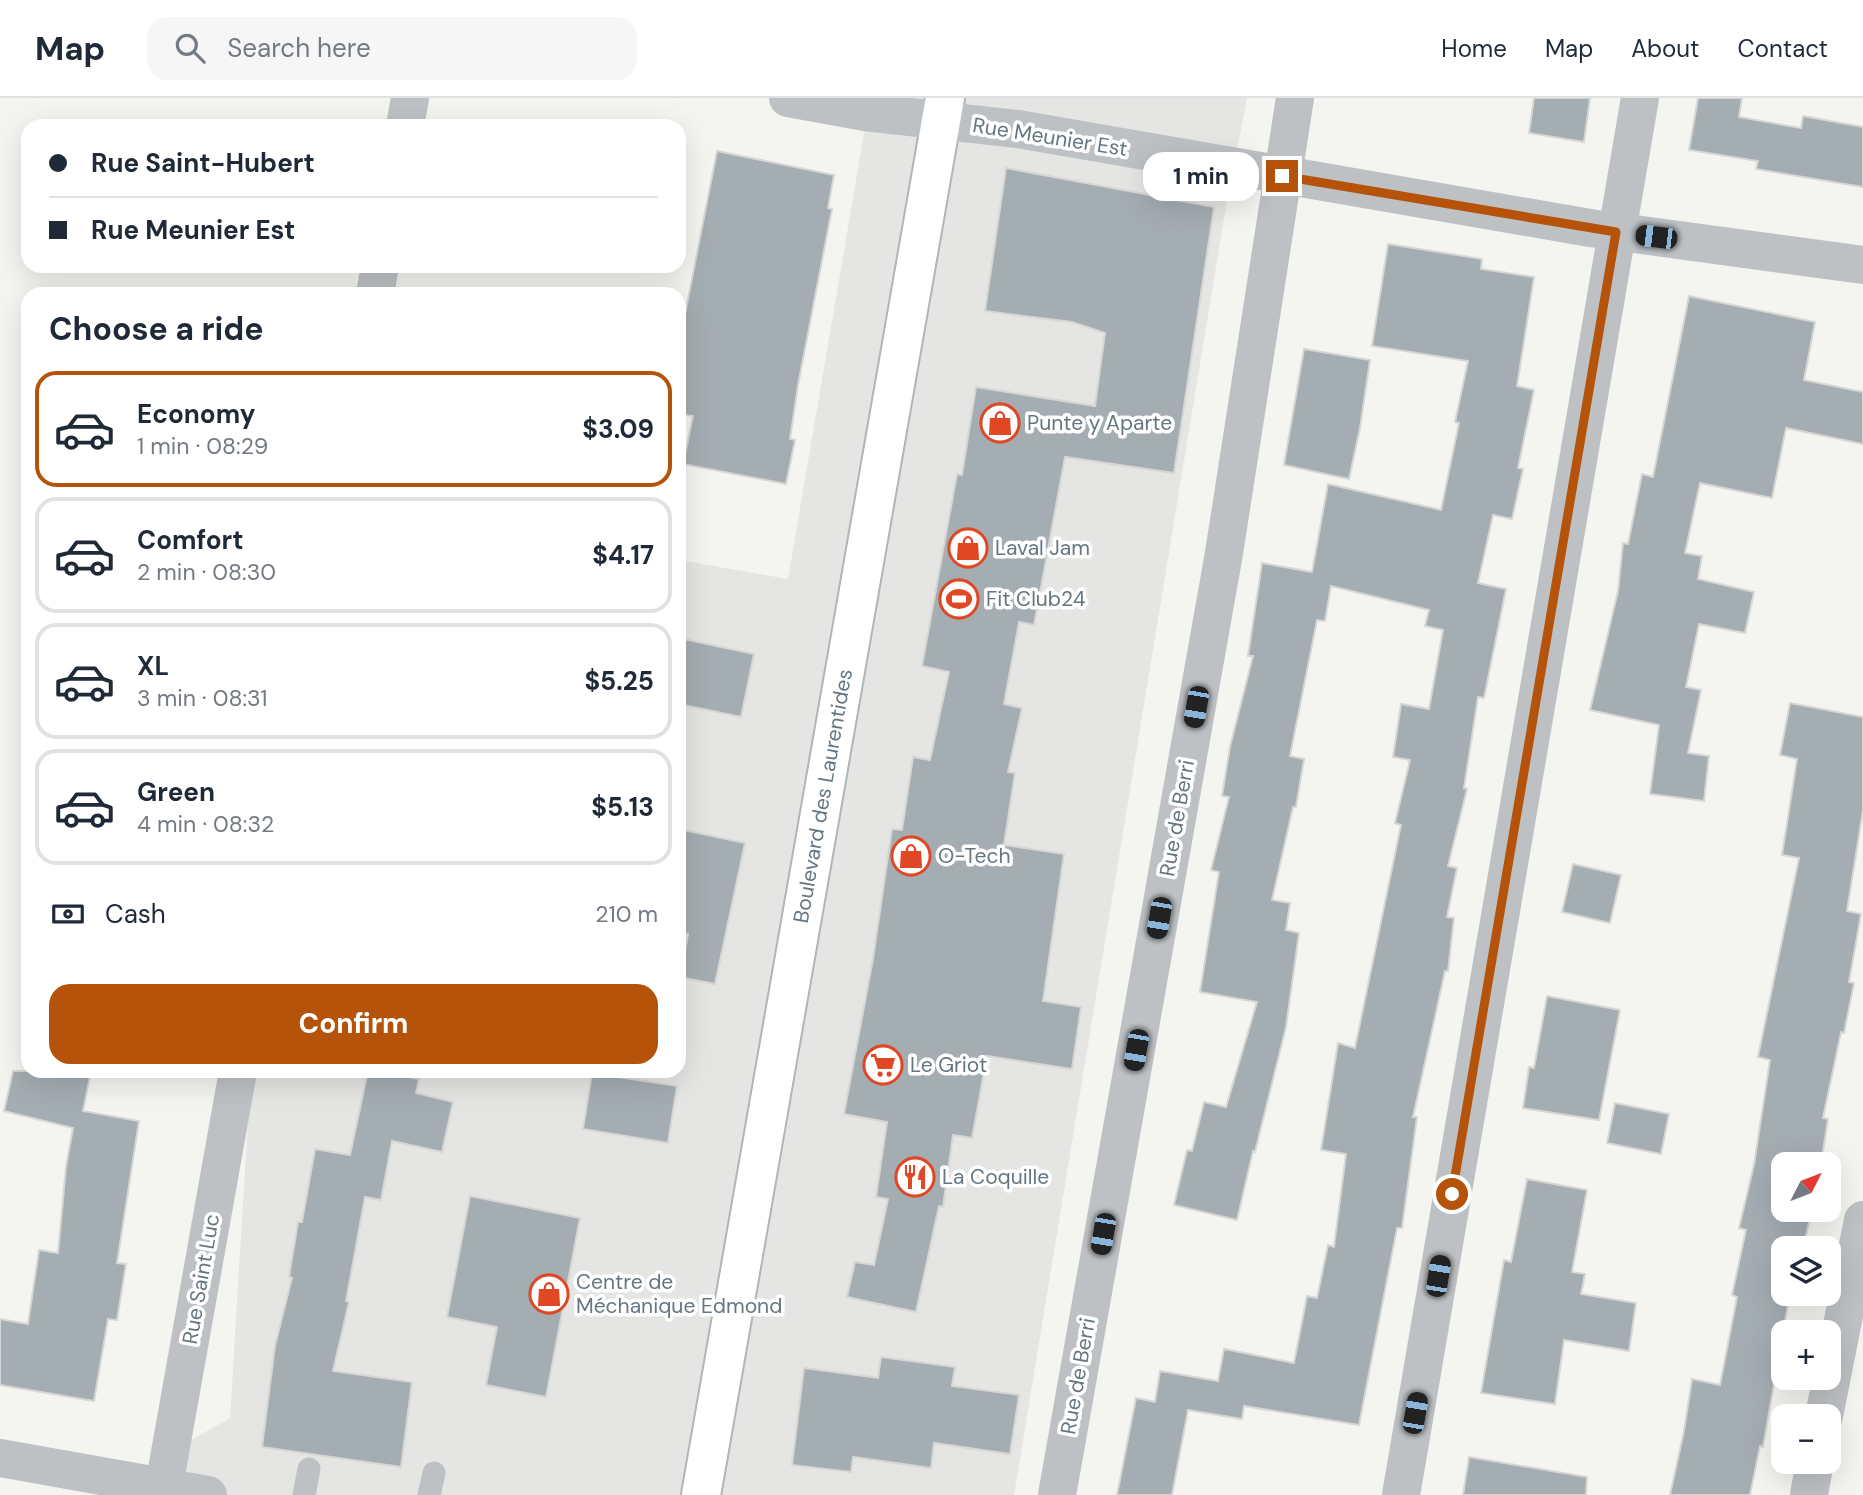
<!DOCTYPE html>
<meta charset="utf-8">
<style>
:root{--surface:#fff;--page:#f6f6f7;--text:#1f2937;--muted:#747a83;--line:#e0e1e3;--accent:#b45309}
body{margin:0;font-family:"DM Sans",sans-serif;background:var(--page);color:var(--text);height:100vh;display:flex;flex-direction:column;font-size:26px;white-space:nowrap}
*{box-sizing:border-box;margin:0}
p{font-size:23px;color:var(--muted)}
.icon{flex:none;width:38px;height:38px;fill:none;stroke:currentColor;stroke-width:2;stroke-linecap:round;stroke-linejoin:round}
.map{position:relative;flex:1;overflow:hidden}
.side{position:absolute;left:21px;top:189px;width:665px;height:791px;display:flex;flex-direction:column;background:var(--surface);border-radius:21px;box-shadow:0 7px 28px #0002}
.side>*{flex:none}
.top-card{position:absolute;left:21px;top:21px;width:665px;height:154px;border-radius:21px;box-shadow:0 7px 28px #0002;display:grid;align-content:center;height:154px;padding:0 28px;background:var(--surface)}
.needle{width:46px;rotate:48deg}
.fabs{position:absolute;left:1771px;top:1054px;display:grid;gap:14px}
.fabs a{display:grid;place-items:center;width:70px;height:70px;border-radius:14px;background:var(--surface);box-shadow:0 7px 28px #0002;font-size:35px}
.end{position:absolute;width:32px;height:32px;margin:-16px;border:9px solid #b45309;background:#fff;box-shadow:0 0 0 4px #fff}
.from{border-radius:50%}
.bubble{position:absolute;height:49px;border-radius:21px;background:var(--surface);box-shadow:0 7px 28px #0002;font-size:23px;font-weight:700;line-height:49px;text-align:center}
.car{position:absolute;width:21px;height:42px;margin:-21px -10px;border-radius:9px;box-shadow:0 0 5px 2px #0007;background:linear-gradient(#222 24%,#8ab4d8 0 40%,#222 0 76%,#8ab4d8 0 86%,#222 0)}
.top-card b{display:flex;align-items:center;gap:24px;height:66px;font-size:26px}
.top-card b+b{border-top:2px solid var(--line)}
.top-card i{width:18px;height:18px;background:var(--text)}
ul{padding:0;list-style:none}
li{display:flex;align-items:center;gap:21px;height:116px;margin:0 14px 10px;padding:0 14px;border:4px solid var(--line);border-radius:21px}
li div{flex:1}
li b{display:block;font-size:26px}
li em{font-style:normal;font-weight:700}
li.current{border-color:var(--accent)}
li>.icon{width:63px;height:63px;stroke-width:1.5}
h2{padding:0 28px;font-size:32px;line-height:84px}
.pay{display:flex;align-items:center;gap:18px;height:77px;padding:0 28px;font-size:26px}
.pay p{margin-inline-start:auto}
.button{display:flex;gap:14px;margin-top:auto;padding:14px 28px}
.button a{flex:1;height:80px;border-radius:21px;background:var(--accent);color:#fff;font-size:28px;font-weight:700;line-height:80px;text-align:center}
header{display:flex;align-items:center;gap:42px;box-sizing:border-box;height:98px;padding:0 35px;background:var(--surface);border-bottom:2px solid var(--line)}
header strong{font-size:33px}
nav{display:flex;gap:38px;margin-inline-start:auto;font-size:24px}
.search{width:490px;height:63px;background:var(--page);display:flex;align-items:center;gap:18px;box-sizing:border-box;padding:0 24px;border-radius:21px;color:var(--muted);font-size:26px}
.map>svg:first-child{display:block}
.built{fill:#e5e6e4}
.building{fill:#a4adb2;stroke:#d6d6d3;stroke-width:2}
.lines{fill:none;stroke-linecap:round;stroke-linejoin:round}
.secondary-casing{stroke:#afb5b9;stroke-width:42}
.lane{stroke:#bdc1c4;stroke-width:23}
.street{stroke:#bdc1c4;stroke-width:38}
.secondary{stroke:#fff;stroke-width:38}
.route{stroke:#b45309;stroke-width:9}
.labels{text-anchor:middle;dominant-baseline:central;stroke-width:7;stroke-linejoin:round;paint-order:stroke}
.street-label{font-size:21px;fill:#647681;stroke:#fff}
.poi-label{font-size:21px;fill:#647681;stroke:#fff;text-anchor:start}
</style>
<header>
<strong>Map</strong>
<div class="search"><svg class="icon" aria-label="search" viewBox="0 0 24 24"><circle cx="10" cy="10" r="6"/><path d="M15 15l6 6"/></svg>Search here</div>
<nav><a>Home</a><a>Map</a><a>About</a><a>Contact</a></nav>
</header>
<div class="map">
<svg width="1863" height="1397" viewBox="0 0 1863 1397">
<rect width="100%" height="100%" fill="#f4f4f0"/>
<path class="built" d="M 870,0 L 1247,0 L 1225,114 L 1014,1397 L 161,1397 L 170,1354 L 230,1320 L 251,973 L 679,973 L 679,462 L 788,481 Z"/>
<g class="building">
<path d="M 1534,0 L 1590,0 L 1584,44 L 1529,35 Z"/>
<path d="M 1698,0 L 1742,0 L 1739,19 L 1801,30 L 1803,18 L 1863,29 L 1863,89 L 1756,71 L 1758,63 L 1689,52 Z"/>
<path d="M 717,53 L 834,77 L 828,110 L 832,111 L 798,287 L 790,341 L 795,342 L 786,386 L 683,366 L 693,318 L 679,316 L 679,247 Z"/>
<path d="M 1006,70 L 1214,109 L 1174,375 L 1065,359 L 1034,527 L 1019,524 L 1004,606 L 1022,610 L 1008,674 L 1015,675 L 1004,747 L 1064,756 L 1043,903 L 1081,909 L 1072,971 L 987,958 L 972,1040 L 953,1037 L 943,1109 L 939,1108 L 916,1214 L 847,1199 L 855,1164 L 874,1167 L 888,1101 L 876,1099 L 887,1024 L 844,1016 L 873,861 L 892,731 L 902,732 L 913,659 L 930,662 L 949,574 L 922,568 L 957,376 L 962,377 L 976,289 L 1095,308 L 1105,235 L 1072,224 L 985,213 Z"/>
<path d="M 1388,146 L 1482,161 L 1481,171 L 1534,179 L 1517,288 L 1534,292 L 1518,370 L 1523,371 L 1512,421 L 1493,417 L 1478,485 L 1506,491 L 1484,600 L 1478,599 L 1464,690 L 1467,691 L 1448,768 L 1457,770 L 1447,819 L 1454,820 L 1448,873 L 1445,873 L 1413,1019 L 1417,1019 L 1402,1130 L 1397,1130 L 1359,1327 L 1244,1308 L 1242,1321 L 1188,1312 L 1172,1397 L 1117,1397 L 1136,1300 L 1155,1304 L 1160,1273 L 1218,1283 L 1224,1251 L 1294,1265 L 1307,1198 L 1317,1200 L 1328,1147 L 1334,1149 L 1346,1056 L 1321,1052 L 1338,945 L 1355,950 L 1401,727 L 1395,725 L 1410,662 L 1393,659 L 1401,606 L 1429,611 L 1443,532 L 1425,528 L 1429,512 L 1331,488 L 1325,523 L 1317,522 L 1290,658 L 1304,661 L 1296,709 L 1293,709 L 1272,802 L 1290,805 L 1286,832 L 1299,835 L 1286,929 L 1255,1054 L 1253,1053 L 1237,1122 L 1174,1107 L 1187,1052 L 1192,1053 L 1204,1004 L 1226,1009 L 1257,904 L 1200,894 L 1219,774 L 1211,772 L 1229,699 L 1222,698 L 1230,649 L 1253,558 L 1248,558 L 1262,465 L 1312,474 L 1328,386 L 1441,412 L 1459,325 L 1455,324 L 1468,263 L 1372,248 Z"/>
<path d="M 1689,198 L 1815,224 L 1804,282 L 1863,294 L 1863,346 L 1786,330 L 1772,400 L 1700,385 L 1685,455 L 1702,458 L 1698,481 L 1754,494 L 1745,535 L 1699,526 L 1686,589 L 1701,592 L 1688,655 L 1709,658 L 1704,703 L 1650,696 L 1659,627 L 1590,612 L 1618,493 L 1623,445 L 1628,446 L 1642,376 L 1653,379 Z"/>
<path d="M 1304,251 L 1370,262 L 1360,330 L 1349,381 L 1284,367 Z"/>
<path d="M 679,540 L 754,556 L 741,619 L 679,606 Z"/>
<path d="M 1790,605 L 1863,619 L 1863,712 L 1847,813 L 1861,816 L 1849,884 L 1854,885 L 1844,935 L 1841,934 L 1823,1020 L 1828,1021 L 1821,1066 L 1783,1066 L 1783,1111 L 1812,1111 L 1804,1146 L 1801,1145 L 1800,1150 L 1783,1150 L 1783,1195 L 1790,1195 L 1763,1349 L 1760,1348 L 1750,1397 L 1670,1397 L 1684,1333 L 1692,1281 L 1720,1287 L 1737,1199 L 1732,1197 L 1746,1132 L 1739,1130 L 1754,1067 L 1770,962 L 1758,959 L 1799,760 L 1782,757 L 1797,661 L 1780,657 Z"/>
<path d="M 679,731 L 745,745 L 715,886 L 680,879 L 688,836 L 679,834 Z"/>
<path d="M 1573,766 L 1621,777 L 1610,825 L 1562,814 Z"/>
<path d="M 1547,898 L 1620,912 L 1599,1022 L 1523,1010 L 1529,969 L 1534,970 Z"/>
<path d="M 13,973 L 91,973 L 83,1013 L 139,1023 L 117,1165 L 126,1166 L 117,1222 L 108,1221 L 94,1303 L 0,1287 L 0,1221 L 28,1226 L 39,1152 L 58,1155 L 66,1069 L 73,1030 L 4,1013 Z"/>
<path d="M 368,973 L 383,973 L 419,981 L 416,995 L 453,1004 L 442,1054 L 392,1043 L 381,1102 L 365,1099 L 346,1203 L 349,1204 L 333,1273 L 412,1284 L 401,1369 L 262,1349 L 275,1248 L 292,1180 L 289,1179 L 298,1124 L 302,1124 L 315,1051 L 350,1057 Z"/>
<path d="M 592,975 L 677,988 L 668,1045 L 583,1031 Z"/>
<path d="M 1615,1005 L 1669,1016 L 1661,1056 L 1607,1045 Z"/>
<path d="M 1527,1081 L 1587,1092 L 1572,1174 L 1585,1176 L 1581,1196 L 1636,1205 L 1629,1253 L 1564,1242 L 1555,1306 L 1481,1295 L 1504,1162 L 1511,1164 Z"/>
<path d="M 470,1098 L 580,1120 L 546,1299 L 486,1287 L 497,1229 L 447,1219 Z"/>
<path d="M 881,1259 L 955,1269 L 952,1288 L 1019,1297 L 1010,1356 L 934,1345 L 931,1370 L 853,1359 L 851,1374 L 792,1367 L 804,1270 L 878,1280 Z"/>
<path d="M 1469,1359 L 1587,1379 L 1586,1397 L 1463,1397 Z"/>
</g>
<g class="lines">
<g class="secondary-casing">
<path id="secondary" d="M 701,1397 L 945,0"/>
</g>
<g class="lane">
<path d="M 304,1397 L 309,1371"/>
<path d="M 429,1397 L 434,1375"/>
</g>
<g class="street">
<path d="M 788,0 L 865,14 L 1018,31 L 1590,130 L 1863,167"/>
<path d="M 405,28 L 410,0"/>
<path d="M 375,196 L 380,168"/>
<path d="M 1824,1318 L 1863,1122"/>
<path d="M 0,1360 L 208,1397"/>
<path d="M 164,1388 L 238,973"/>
<path d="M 1057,1397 L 1224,455 L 1295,0"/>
<path d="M 1401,1397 L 1640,0"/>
<path d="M 1809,1397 L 1815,1363"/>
</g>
<use href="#secondary" class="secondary"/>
</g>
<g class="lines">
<path class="route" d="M 1282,78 L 1616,134 L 1452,1096"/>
</g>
<defs>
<g id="shop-ring" transform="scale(2.0125)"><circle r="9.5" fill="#fff" stroke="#e04725" stroke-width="1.5"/><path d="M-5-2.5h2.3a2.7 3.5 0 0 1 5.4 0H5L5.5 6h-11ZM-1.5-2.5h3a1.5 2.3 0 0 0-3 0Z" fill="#e04725"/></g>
<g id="stadium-ring" transform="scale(2.0125)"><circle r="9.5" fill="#fff" stroke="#e04725" stroke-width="1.5"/><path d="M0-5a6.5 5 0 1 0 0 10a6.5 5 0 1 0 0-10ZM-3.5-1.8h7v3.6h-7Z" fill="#e04725"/></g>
<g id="supermarket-ring" transform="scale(2.0125)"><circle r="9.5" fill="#fff" stroke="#e04725" stroke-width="1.5"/><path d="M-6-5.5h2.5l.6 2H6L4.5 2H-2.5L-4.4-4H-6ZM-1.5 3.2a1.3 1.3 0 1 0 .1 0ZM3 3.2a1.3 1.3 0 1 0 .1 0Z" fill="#e04725"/></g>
<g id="restaurant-ring" transform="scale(2.0125)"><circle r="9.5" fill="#fff" stroke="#e04725" stroke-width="1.5"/><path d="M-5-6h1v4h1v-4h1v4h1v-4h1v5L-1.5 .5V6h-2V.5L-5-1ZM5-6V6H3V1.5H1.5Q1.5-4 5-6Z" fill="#e04725"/></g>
</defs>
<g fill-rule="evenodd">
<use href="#shop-ring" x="1000" y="325"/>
<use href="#shop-ring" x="968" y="450"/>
<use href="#stadium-ring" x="959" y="501"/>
<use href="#shop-ring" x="911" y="758"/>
<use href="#supermarket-ring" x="883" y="967"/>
<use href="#restaurant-ring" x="915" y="1079"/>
<use href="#shop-ring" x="549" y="1196"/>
</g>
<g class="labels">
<g class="street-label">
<text transform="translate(1050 39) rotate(9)">Rue Meunier Est</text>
<text transform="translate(823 698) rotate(-80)">Boulevard des Laurentides</text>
<text transform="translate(1177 720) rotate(-80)">Rue de Berri</text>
<text transform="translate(201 1181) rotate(-80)">Rue Saint Luc</text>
<text transform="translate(1078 1278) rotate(-80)">Rue de Berri</text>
</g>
<g class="poi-label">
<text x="1027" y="325">Punte y Aparte</text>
<text x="995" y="450">Laval Jam</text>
<text x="986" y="501">Fit Club24</text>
<text x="938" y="758">O-Tech</text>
<text x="910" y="967">Le Griot</text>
<text x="942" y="1079">La Coquille</text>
<text x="576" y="1184">Centre de<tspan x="576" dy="24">Méchanique Edmond</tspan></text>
</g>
</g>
</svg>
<div class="fabs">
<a><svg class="needle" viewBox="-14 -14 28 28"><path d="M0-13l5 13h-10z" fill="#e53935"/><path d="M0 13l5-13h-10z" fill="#747a83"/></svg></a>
<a><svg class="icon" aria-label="layers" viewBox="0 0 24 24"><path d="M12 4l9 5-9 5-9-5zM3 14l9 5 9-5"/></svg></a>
<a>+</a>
<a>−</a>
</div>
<i class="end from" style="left:1452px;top:1096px"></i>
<i class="end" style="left:1282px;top:78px"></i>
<div class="bubble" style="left:1143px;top:54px;width:116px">1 min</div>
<i class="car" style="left:1656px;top:139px;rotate:277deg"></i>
<i class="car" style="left:1196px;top:609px;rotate:190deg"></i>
<i class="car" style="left:1159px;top:820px;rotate:190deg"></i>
<i class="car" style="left:1136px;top:952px;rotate:190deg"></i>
<i class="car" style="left:1103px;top:1136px;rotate:190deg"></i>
<i class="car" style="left:1438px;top:1178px;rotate:9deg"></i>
<i class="car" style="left:1415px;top:1315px;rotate:10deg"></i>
<div class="top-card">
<b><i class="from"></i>Rue Saint-Hubert</b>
<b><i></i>Rue Meunier Est</b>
</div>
<section class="side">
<h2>Choose a ride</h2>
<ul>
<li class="current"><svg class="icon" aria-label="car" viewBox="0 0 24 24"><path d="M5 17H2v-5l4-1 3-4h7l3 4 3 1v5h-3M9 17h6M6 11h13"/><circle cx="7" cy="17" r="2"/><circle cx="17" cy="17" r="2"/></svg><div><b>Economy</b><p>1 min · 08:29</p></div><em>$3.09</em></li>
<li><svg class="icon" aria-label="car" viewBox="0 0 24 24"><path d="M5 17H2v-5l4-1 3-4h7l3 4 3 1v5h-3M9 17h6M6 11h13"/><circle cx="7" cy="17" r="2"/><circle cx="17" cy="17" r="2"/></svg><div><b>Comfort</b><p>2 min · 08:30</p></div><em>$4.17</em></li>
<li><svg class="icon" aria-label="car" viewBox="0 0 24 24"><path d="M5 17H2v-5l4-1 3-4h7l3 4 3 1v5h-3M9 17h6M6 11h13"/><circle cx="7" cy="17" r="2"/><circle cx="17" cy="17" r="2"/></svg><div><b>XL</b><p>3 min · 08:31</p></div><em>$5.25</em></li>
<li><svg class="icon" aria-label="car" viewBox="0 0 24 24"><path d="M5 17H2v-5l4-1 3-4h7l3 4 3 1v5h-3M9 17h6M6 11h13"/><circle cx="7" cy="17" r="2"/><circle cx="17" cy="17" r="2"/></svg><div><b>Green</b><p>4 min · 08:32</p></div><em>$5.13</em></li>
</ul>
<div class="pay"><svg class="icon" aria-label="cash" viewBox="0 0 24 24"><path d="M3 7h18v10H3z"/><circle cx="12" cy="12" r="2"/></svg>Cash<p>210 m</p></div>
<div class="button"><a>Confirm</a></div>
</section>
</div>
